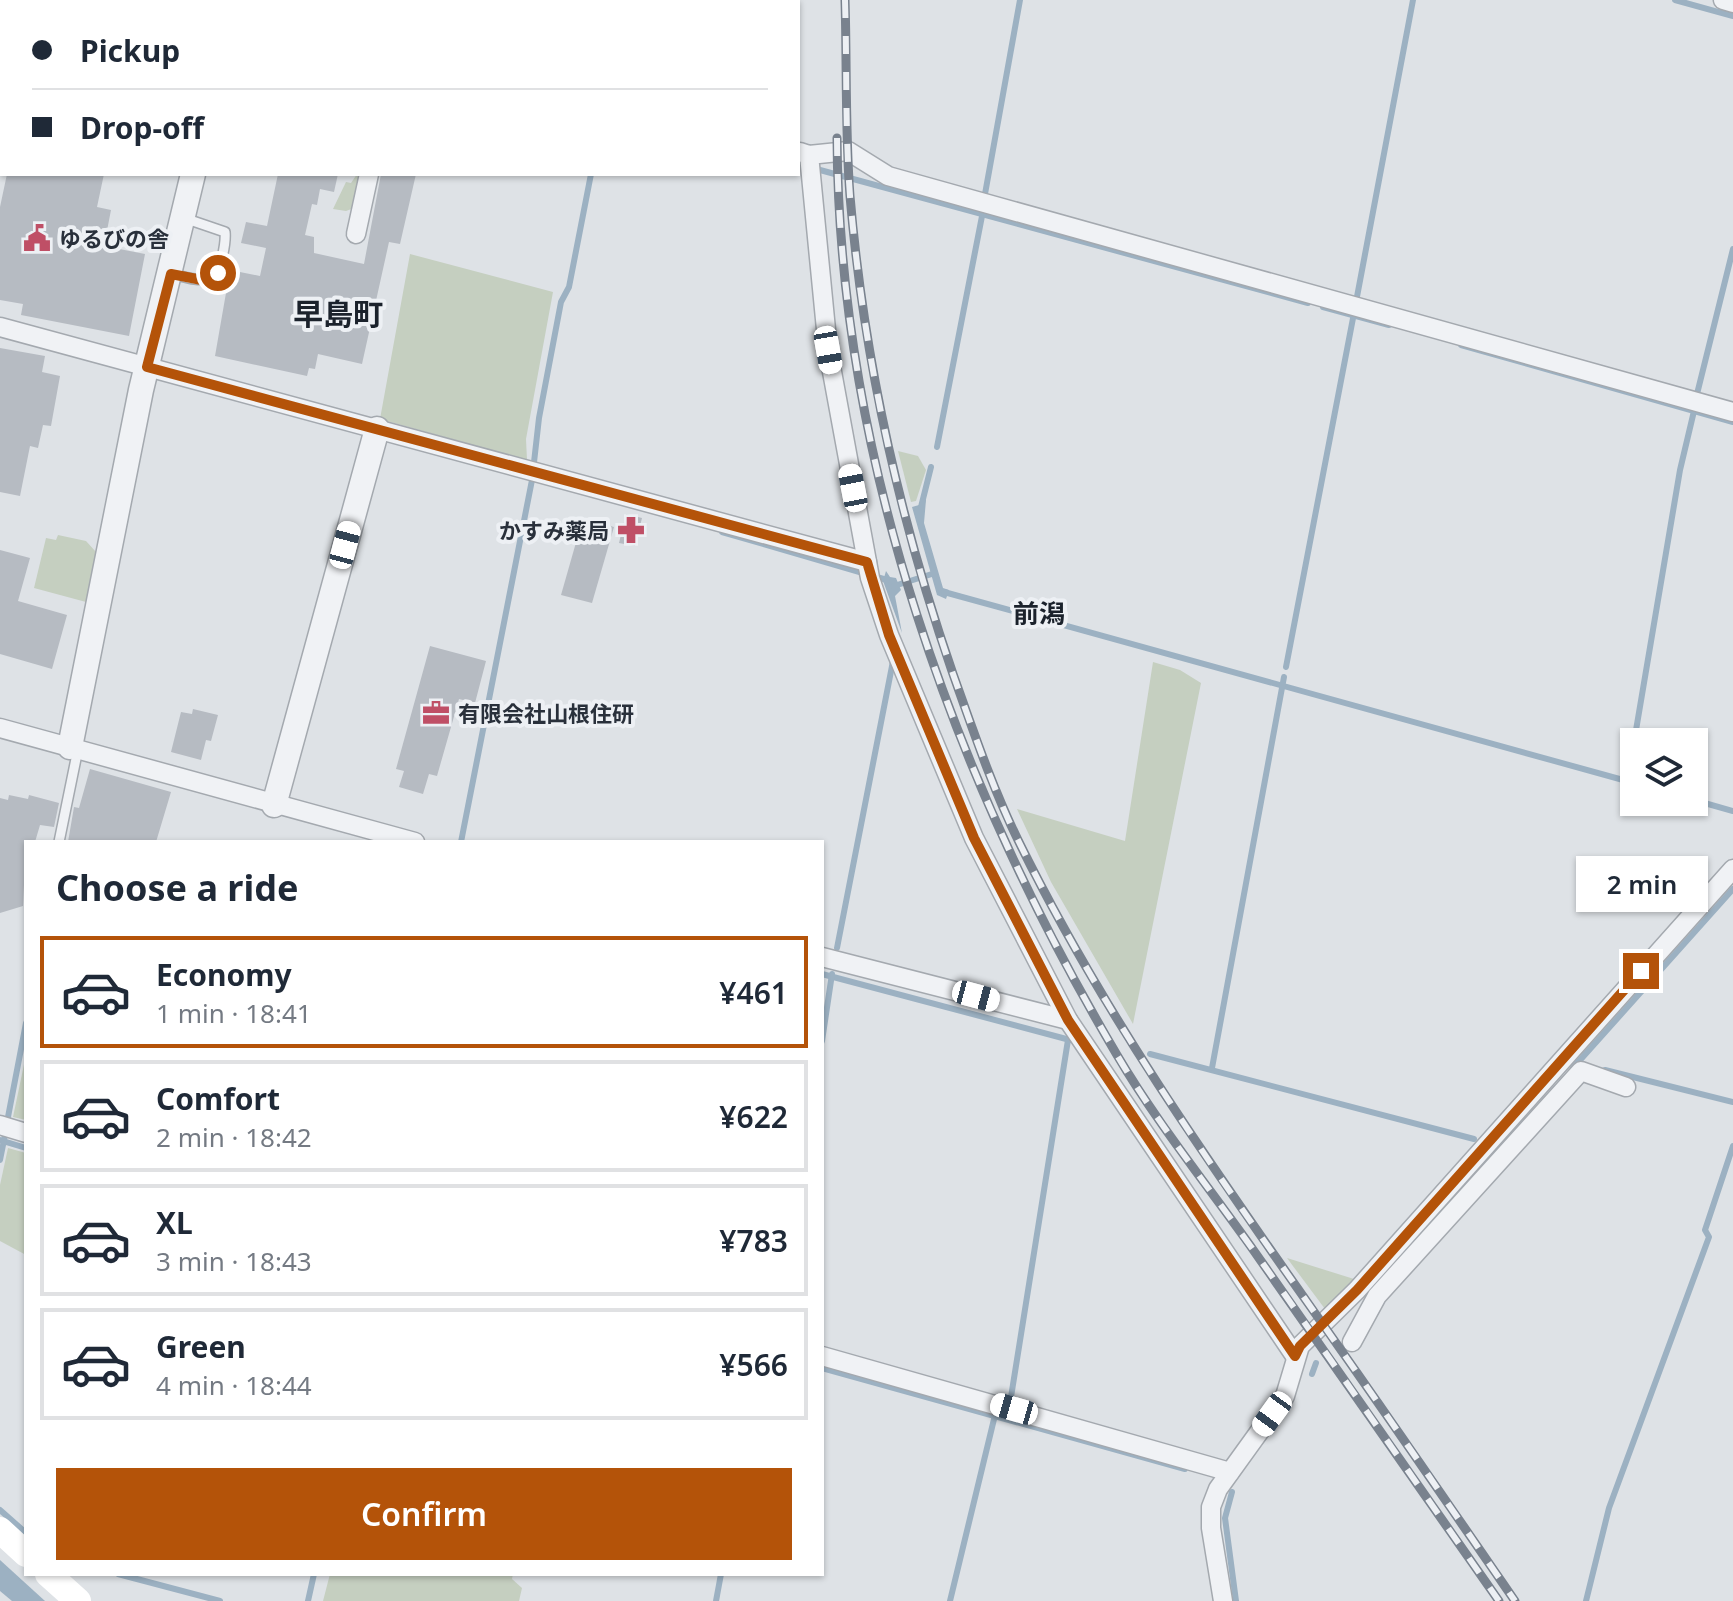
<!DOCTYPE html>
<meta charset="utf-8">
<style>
:root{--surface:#fff;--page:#f6f6f7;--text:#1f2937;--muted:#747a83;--line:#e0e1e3;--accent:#b45309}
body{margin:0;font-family:"Noto Sans","Noto Sans JP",sans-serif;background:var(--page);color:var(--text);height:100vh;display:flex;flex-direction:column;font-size:30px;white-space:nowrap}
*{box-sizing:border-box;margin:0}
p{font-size:26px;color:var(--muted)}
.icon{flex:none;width:44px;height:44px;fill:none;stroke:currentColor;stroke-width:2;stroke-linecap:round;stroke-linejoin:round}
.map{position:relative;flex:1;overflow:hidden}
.sheet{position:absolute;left:24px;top:840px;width:800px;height:736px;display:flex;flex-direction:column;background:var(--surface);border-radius:0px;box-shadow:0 2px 6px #0004}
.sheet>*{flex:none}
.hud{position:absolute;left:0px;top:0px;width:800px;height:176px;box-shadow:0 2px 6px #0004;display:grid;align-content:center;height:176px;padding:0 32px;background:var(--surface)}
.tools{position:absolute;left:1620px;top:728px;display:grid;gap:16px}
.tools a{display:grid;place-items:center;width:88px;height:88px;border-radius:0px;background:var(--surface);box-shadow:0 2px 6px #0004;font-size:40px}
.end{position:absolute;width:36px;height:36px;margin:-18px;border:10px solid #b45309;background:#fff;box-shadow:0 0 0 4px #fff}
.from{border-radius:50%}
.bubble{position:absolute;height:56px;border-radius:0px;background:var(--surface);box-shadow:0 2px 6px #0004;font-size:26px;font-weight:600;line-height:56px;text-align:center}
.car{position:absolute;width:24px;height:48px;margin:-24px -12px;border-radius:10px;box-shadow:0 0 6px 2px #0007;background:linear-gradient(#fff 24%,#345 0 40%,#fff 0 76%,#345 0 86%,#fff 0)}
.hud b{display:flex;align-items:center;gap:28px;height:76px;font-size:30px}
.hud b+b{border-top:2px solid var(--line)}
.hud i{width:20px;height:20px;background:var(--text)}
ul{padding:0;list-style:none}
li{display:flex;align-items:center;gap:24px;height:112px;margin:0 16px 12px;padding:0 16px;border:4px solid var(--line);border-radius:0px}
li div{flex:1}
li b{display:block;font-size:30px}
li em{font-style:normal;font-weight:600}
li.current{border-color:var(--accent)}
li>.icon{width:72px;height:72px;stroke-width:1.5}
h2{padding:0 32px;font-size:36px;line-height:96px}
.primary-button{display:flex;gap:16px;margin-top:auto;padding:16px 32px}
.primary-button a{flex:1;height:92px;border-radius:0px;background:var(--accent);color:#fff;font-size:32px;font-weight:600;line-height:92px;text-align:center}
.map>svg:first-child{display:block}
.green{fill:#c5cfc0}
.water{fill:#9cb1c2}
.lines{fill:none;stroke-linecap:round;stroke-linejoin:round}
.stream{stroke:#9cb1c2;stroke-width:6}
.building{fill:#b6bbc2}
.service-casing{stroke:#a4a9af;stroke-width:12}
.minor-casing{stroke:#a4a9af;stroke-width:21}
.tertiary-casing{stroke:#a4a9af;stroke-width:27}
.service{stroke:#f0f2f5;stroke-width:9}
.minor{stroke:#f0f2f5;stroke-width:18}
.tertiary{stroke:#f0f2f5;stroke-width:24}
.secondary{stroke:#fff;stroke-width:26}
.rail-casing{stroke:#79828e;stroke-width:9}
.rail{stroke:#edf0f4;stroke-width:6;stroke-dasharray:18;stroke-linecap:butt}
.route{stroke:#b45309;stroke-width:10}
.labels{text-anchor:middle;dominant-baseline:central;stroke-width:8;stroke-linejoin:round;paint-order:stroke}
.poi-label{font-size:22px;font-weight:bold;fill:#29303b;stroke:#edf0f4;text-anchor:start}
.quarter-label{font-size:26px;font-weight:bold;fill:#1b222c;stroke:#edf0f4}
.district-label{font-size:30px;font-weight:bold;fill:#1b222c;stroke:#edf0f4}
</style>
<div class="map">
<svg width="1733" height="1601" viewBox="0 0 1733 1601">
<rect width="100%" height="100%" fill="#dee2e6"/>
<g class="green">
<path d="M 314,0 L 616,0 L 313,2 Z"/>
<path d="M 357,174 L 363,174 L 354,208 L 346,211 L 333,209 L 346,182 L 351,183 Z"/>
<path d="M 410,254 L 553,292 L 526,439 L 527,460 L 380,419 Z"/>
<path d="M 898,451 L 918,456 L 926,470 L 916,501 L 911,502 Z"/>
<path d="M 58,535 L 86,541 L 96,552 L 86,602 L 34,588 L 46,538 L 56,540 Z"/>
<path d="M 1153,662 L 1180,670 L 1201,683 L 1133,1024 L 1051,882 L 1017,809 L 1125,841 Z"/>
<path d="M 26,1055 L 26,1120 L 13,1117 Z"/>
<path d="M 8,1148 L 26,1153 L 26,1255 L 0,1241 L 0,1185 Z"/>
<path d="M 1287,1258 L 1354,1279 L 1325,1309 Z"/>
<path d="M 330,1574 L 513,1574 L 512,1579 L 522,1588 L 519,1601 L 323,1601 Z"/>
</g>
<g class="water">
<path d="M 921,499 L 926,500 L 924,523 L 943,588 L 949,590 L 946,599 L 937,595 L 912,507 L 919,505 Z"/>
<path d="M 886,571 L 890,577 L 896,578 L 901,590 L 895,596 L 902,633 L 883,581 Z"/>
<path d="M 0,1560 L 45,1601 L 12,1601 L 0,1591 Z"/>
</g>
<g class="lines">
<g class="stream">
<path d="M 1675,0 L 1733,16"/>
<path d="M 624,2 L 624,0"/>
<path d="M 798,164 L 1308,303"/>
<path d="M 985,194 L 1020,0"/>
<path d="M 1356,302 L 1413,0"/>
<path d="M 1323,307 L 1389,325"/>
<path d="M 1461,345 L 1733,422"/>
<path d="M 1697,394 L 1733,249"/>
<path d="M 937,447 L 983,211"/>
<path d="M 921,507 L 931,467"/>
<path d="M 722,532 L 887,580"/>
<path d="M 894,586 L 935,573"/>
<path d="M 944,592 L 1634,783"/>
<path d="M 1286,667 L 1354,313"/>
<path d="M 1634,742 L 1680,470 L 1694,411"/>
<path d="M 1627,782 L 1634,743"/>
<path d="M 1694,800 L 1733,811"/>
<path d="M 461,842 L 532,480 L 539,418 L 561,302 L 569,287 L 591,174"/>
<path d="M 837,948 L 893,661"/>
<path d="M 822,974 L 1070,1040"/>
<path d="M 822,1041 L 832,974"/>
<path d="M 1150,1054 L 1474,1139"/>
<path d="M 1212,1068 L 1284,677"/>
<path d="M 1573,1068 L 1733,889"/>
<path d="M 1605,1070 L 1733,1102"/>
<path d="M 8,1117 L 26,1023"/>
<path d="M 0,1140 L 26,1148"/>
<path d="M 0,1160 L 5,1135"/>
<path d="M 822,1368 L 1185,1469"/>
<path d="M 1312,1374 L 1316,1363"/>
<path d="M 1232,1492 L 1225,1518 L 1236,1601"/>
<path d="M 0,1510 L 26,1533"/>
<path d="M 118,1574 L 220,1601"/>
<path d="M 308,1601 L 314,1574"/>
<path d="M 716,1601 L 721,1574"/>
<path d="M 950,1601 L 995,1415 L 1011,1397 L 1068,1040"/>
<path d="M 1586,1601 L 1609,1508 L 1709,1237 L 1705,1230 L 1733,1146"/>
</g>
</g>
<g class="building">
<path d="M 7,174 L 104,174 L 97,207 L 111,210 L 104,246 L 145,254 L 129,336 L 21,315 L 23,304 L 0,300 L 0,207 Z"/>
<path d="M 278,174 L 338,174 L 334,192 L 320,189 L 317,205 L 312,204 L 305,235 L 314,237 L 314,253 L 364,264 L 381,174 L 416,174 L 400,244 L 389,242 L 362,364 L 318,354 L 315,369 L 309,368 L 307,376 L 215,356 L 230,270 L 260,276 L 266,248 L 241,243 L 246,222 L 267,226 Z"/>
<path d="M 0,348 L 45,356 L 42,372 L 60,376 L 51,426 L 43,425 L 38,448 L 30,446 L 20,496 L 0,492 Z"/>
<path d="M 626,514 L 642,518 L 635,546 L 619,543 Z"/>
<path d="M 583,518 L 614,527 L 592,603 L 561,595 Z"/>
<path d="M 0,550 L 30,558 L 18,601 L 67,615 L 52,669 L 0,654 Z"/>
<path d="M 430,646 L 486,661 L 475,703 L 459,699 L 437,776 L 429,774 L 423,794 L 399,787 L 404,771 L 396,769 Z"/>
<path d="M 193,709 L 218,715 L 211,741 L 206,740 L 201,760 L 171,752 L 181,712 L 192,714 Z"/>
<path d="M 90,769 L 171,792 L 156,842 L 68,842 L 74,807 L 79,808 Z"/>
<path d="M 9,795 L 28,799 L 29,795 L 59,803 L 54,827 L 40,825 L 35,842 L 26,842 L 23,906 L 0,913 L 0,798 L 8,800 Z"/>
</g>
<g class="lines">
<g class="service-casing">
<g id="service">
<path d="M 171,274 C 195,279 216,289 222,258 C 224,249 226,241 225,232 L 184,218"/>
<path d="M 59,842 L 78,749"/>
</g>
</g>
<g class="minor-casing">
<g id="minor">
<path d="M 1723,0 L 1733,3"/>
<path d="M 800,152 L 809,155 L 848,151 L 888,176 L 1733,412"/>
<path d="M 809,155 L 828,350 L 870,578 L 889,635 L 974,838 L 1068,1020 L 1295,1356"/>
<path d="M 356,234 L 369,174"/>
<path d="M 0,327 L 867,562"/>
<path d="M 0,728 L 415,842"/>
<path d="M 822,957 L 1068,1020"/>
<path d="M 0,1125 L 26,1133"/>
<path d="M 1352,1342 L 1377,1296 L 1581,1071 L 1626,1087"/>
<path d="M 822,1356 L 1230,1472"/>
<path d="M 1223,1601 L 1211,1528 L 1211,1507 L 1218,1489 L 1285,1396 L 1300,1346 L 1357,1290 L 1733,869"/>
</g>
</g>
<g class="tertiary-casing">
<g id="tertiary">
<path d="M 222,2 L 222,0"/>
<path d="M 70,747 L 141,390 L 193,174"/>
<path d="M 274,805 L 377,429"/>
</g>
</g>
<use href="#service" class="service"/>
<use href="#minor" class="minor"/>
<use href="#tertiary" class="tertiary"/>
<g class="secondary">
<path d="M 0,1530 L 26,1554"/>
<path d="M 48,1574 L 78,1601"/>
</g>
<g class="rail-casing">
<g id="rail">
<path d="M 845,0 C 847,65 845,131 850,196 C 864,361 899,518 953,674 C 973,730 992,787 1018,840 C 1102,1012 1212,1167 1322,1323 C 1387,1415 1451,1508 1515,1601"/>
<path d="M 837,138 C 839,461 954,779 1117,1055 C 1157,1123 1208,1186 1254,1251 C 1336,1367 1417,1484 1499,1601"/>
</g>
</g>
<use href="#rail" class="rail"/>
</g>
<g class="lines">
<path class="route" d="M 218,273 L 207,281 L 171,274 L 147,367 L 867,562 L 889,635 L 974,838 L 1068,1020 L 1295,1356 L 1300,1346 L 1357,1290 L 1641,971"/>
</g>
<defs>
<g id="civic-bare" transform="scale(2.16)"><path d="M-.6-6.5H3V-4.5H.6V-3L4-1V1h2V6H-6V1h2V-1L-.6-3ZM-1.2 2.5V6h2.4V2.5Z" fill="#bf4f66" stroke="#edf0f4" stroke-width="2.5" paint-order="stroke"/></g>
<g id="pharmacy-bare" transform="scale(2.16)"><path d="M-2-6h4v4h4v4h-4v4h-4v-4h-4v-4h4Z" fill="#bf4f66" stroke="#edf0f4" stroke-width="2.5" paint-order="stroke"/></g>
<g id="office-bare" transform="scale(2.16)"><path d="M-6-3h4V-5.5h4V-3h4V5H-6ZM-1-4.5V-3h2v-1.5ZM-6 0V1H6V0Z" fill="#bf4f66" stroke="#edf0f4" stroke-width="2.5" paint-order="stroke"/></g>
</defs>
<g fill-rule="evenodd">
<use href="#civic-bare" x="37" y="238"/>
<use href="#pharmacy-bare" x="631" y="530"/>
<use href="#office-bare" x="436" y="713"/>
</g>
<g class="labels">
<g class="poi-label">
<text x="59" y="238">ゆるびの舎</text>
<text x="609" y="530" text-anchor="end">かすみ薬局</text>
<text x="458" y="713">有限会社山根住研</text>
</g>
<g class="quarter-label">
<text x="1039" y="613">前潟</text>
</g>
<g class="district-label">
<text x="338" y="313">早島町</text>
</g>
</g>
</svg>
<div class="tools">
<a><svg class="icon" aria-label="layers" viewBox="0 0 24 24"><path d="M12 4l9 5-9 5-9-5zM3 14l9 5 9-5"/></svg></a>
</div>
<i class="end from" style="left:218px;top:273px"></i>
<i class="end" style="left:1641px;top:971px"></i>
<div class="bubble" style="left:1576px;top:856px;width:132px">2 min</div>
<i class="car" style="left:828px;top:350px;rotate:170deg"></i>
<i class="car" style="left:853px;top:488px;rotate:349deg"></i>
<i class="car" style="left:345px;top:545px;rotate:15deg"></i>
<i class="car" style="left:976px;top:996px;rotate:105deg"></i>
<i class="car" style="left:1014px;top:1409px;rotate:286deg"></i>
<i class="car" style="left:1272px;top:1414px;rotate:216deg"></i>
<div class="hud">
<b><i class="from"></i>Pickup</b>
<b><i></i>Drop-off</b>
</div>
<section class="sheet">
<h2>Choose a ride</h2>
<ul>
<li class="current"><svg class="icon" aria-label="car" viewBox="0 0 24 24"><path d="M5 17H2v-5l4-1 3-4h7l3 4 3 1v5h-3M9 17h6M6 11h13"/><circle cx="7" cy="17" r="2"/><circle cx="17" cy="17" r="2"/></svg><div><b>Economy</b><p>1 min · 18:41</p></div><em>¥461</em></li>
<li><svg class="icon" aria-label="car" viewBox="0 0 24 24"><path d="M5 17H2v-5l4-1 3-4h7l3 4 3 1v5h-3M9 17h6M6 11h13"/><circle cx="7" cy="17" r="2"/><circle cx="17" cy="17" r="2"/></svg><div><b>Comfort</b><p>2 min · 18:42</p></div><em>¥622</em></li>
<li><svg class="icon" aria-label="car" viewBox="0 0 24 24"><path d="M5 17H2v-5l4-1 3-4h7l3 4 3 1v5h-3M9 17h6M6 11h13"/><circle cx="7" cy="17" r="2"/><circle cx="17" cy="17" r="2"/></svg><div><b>XL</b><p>3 min · 18:43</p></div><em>¥783</em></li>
<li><svg class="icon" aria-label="car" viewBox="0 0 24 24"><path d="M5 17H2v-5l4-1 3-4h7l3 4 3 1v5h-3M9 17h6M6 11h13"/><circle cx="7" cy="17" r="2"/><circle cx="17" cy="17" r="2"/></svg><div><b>Green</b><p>4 min · 18:44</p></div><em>¥566</em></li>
</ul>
<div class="primary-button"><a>Confirm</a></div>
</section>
</div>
